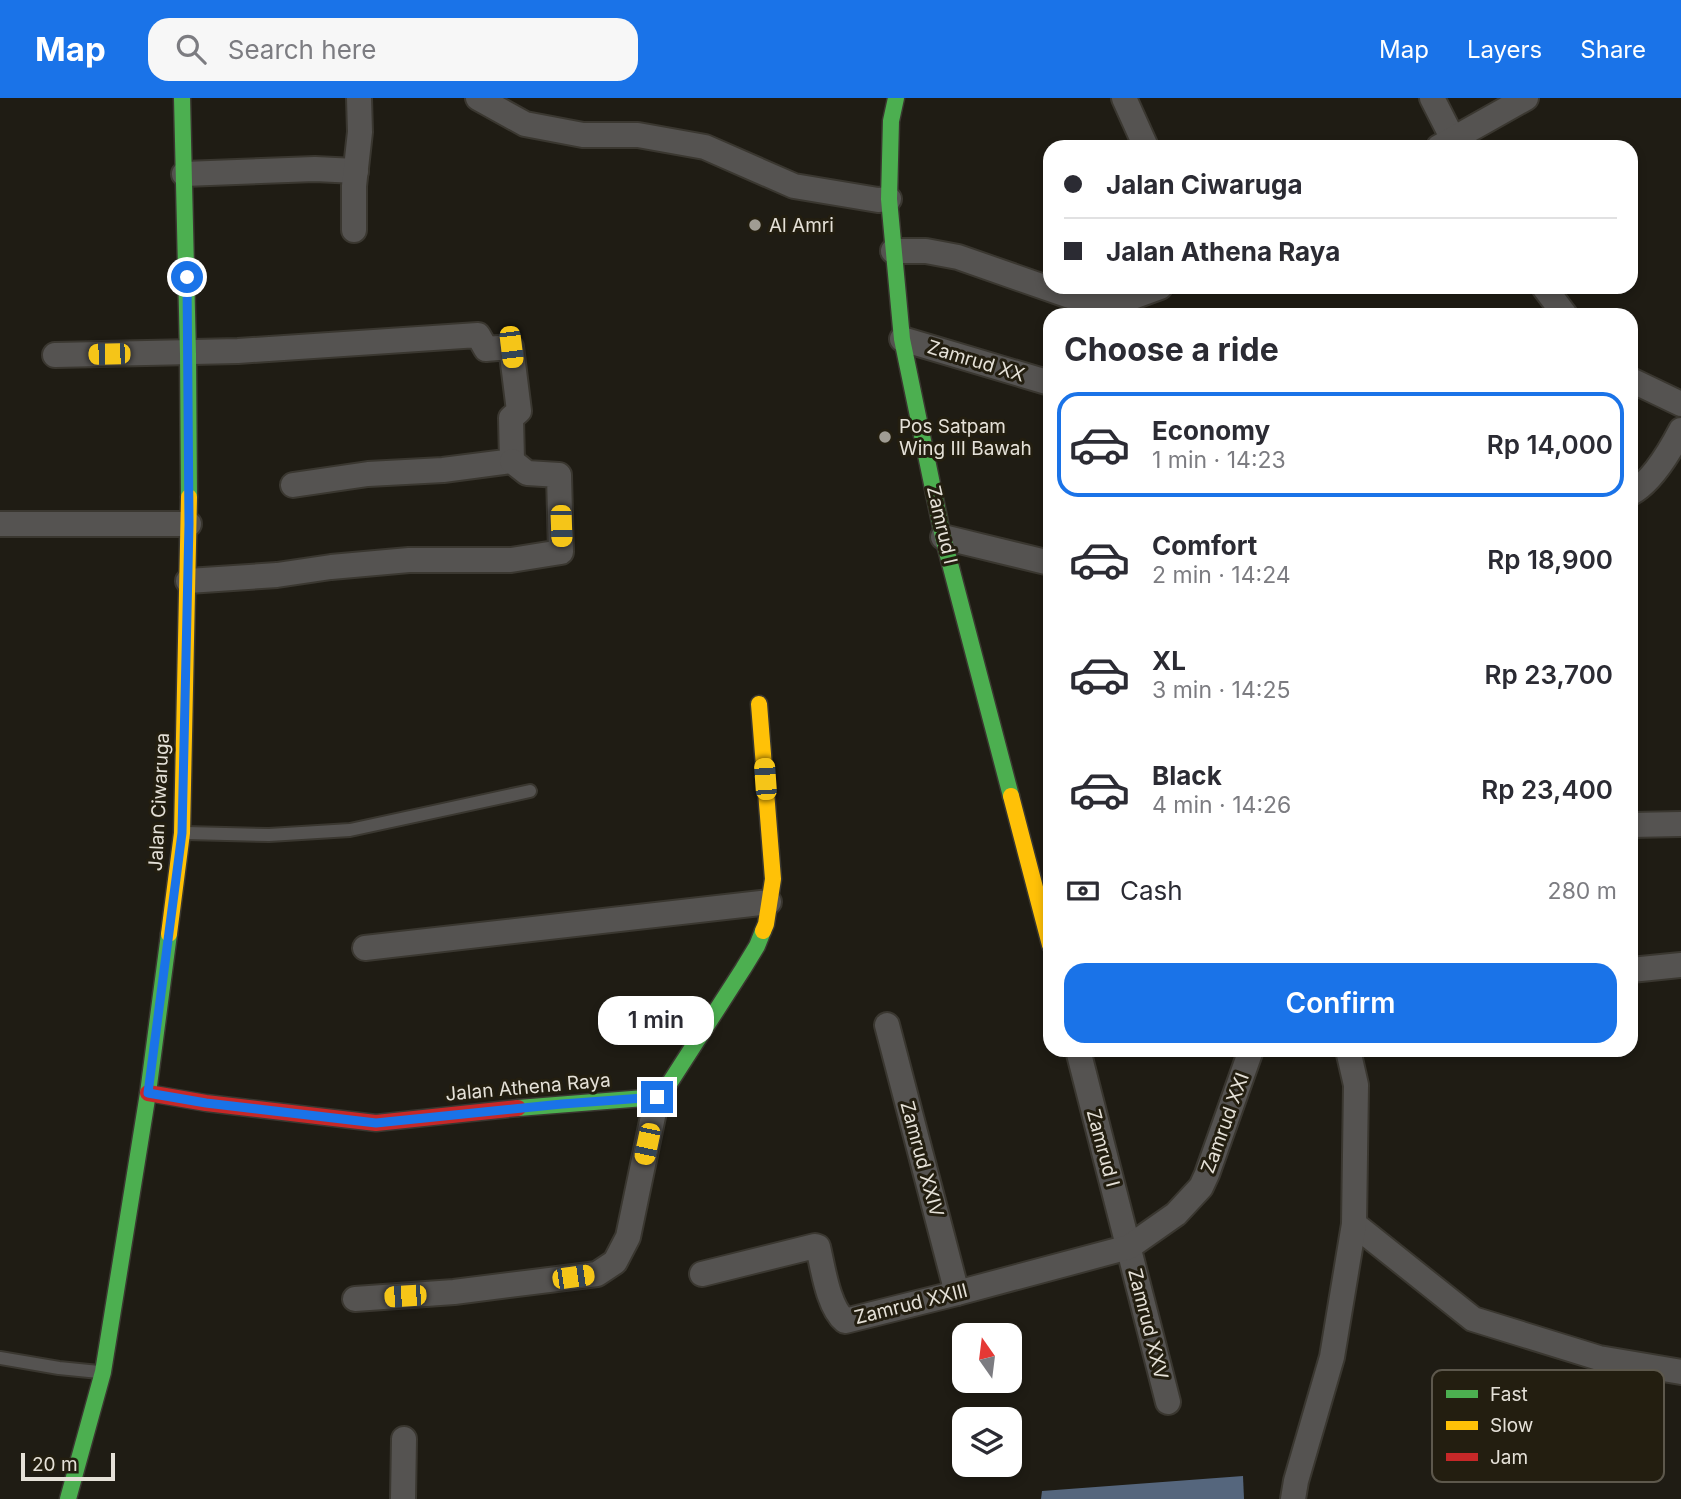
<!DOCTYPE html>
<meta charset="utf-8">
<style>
:root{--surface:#fff;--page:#f7f7f7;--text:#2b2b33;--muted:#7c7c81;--line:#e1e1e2;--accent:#1a73e8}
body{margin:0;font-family:Inter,sans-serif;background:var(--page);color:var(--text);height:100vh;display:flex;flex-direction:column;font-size:26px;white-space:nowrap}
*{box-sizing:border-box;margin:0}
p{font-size:23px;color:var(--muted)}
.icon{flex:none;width:38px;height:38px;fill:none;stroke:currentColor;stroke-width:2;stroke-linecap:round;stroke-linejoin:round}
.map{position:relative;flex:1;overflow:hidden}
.panel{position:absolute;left:1043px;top:210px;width:595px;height:749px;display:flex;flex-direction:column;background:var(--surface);border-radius:21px;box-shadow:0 4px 10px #0003}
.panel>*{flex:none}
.hud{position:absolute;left:1043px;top:42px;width:595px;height:154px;border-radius:21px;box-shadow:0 4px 10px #0003;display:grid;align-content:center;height:154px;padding:0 21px;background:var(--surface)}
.needle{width:46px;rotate:346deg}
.fabs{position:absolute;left:952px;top:1225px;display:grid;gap:14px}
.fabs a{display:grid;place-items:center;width:70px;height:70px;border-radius:14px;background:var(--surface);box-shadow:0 4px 10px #0003;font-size:35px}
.scale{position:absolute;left:21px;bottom:18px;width:94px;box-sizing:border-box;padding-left:7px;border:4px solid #e5e1d8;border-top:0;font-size:19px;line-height:24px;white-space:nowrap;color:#e5e1d8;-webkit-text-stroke:5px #231e10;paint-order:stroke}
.end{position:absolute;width:32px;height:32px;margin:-16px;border:9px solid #1a73e8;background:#fff;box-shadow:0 0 0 4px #fff}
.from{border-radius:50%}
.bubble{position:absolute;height:49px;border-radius:21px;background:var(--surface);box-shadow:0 4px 10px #0003;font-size:23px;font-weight:600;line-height:49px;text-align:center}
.car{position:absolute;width:21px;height:42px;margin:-21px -10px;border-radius:9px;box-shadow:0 0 5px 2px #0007;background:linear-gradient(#f5c518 24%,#345 0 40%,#f5c518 0 76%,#345 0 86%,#f5c518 0)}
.hud b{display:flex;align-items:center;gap:24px;height:66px;font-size:26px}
.hud b+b{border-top:2px solid var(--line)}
.hud i{width:18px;height:18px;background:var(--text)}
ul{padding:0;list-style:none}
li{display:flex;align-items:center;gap:21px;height:105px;margin:0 14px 10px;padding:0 7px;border:4px solid transparent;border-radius:21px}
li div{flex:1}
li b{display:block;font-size:26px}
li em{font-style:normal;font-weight:600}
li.active{border-color:var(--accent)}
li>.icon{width:63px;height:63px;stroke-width:1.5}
h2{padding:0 21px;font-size:32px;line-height:84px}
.pay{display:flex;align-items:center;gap:18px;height:77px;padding:0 21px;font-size:26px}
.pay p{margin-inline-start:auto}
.cta{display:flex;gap:14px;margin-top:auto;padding:14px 21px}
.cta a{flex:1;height:80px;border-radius:21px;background:var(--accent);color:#fff;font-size:28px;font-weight:600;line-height:80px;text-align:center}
header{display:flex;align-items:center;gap:42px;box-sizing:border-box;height:98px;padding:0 35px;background:var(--accent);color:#fff}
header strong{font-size:33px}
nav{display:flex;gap:38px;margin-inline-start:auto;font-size:24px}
.search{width:490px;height:63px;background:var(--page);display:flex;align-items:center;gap:18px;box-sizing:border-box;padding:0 24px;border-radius:21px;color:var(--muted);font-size:26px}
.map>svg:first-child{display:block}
.water{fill:#55667d}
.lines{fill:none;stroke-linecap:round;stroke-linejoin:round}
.lane-casing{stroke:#3a3730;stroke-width:16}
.street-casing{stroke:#3a3730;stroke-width:28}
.fast-casing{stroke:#3a3730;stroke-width:19}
.slow-casing{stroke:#3a3730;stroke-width:19}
.jam-casing{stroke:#3a3730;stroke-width:19}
.lane{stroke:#555351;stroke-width:12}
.street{stroke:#555351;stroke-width:24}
.fast{stroke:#4caf50;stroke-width:16}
.slow{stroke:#ffc107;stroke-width:16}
.jam{stroke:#c62828;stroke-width:16}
.route{stroke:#1a73e8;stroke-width:9}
.poi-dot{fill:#a09c93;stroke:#231e10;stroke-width:2.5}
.labels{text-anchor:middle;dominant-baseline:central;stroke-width:6;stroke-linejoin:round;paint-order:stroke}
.poi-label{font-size:19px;fill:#e5e1d8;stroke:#231e10;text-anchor:start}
.street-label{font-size:19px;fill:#e5e1d8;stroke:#231e10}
.key{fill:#231e10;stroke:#5d584c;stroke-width:2}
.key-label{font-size:19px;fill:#e5e1d8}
</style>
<header>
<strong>Map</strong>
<div class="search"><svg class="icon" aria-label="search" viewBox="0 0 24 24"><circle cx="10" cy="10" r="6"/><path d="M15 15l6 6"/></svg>Search here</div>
<nav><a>Map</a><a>Layers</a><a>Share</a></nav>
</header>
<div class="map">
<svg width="1681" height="1401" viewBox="0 0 1681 1401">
<rect width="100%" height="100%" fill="#1f1c14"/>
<path class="water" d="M 1243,1378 L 1244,1401 L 1041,1401 L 1042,1393 Z"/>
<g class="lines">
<g class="lane-casing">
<g id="lane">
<path d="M 186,735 L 269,737 L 350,732 L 530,693"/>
<path d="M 0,1260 L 59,1270 L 99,1274"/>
</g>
</g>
<g class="street-casing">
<g id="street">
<path d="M 478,0 L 525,26 L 583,37 L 638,37 L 705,49 L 794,88 L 878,102 L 889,101"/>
<path d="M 1124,0 L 1146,49"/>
<path d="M 1432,0 L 1457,49"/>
<path d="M 1439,49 L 1526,0"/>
<path d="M 184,76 L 315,71 L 356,73"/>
<path d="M 354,132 L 354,88 L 360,34 L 359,0"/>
<path d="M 893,153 L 926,153 L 958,159 L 1084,203 L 1111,204 L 1130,200 L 1160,189"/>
<path d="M 1544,189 L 1565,217"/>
<path d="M 902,241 L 1050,285"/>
<path d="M 55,257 L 238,253 L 478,237 L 486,251 L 511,249 L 519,313 L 511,320 L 512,363 L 443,372 L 368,376 L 293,387"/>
<path d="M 1631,282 L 1681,306"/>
<path d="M 1631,395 C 1652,384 1670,353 1681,332"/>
<path d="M 0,426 L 189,426"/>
<path d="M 943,439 L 1050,465"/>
<path d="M 188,483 L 277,477 L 331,469 L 409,462 L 511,462 L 561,454 L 559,377 L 527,375 L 512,363"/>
<path d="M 1631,727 L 1681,726"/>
<path d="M 365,850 L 769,804"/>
<path d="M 1631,872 L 1681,867"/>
<path d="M 887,927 L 957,1195"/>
<path d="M 1078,952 L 1168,1304"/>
<path d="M 1354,1126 L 1473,1221 L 1599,1260 L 1681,1274"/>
<path d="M 702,1176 L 815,1148 L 818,1149 C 823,1170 828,1209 845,1223 L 957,1195 L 1129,1149 L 1176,1116 L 1201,1089 L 1207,1076 L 1251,952"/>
<path d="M 355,1201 L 454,1194 L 597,1176 L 615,1164 L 628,1139 L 657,999"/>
<path d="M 403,1401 L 404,1341"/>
<path d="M 1293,1401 L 1296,1383 L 1332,1259 L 1354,1126 L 1356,987 L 1348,952"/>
</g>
</g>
<g class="fast-casing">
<g id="fast">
<path d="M 182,0 L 188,256 L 189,399"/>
<path d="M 896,0 L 891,23 L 889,101 L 902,241 L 943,439 L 1011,698"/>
<path d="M 518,1010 L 657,999 L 669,986 L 743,871 L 757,848 L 763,833"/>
<path d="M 68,1401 L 103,1274 L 148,995 L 169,836"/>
</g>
</g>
<g class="slow-casing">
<g id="slow">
<path d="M 759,606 L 773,781 L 766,826 L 763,833"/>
<path d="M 1011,698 L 1050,847"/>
<path d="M 169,836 L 182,735 L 189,399"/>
</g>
</g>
<g class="jam-casing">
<path id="jam" d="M 148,995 L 206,1005 L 376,1025 L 518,1010"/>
</g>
<use href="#lane" class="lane"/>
<use href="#street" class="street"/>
<use href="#fast" class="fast"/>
<use href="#slow" class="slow"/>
<use href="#jam" class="jam"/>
</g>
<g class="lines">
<path class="route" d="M 187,179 L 189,426 L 182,735 L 148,995 L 206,1005 L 376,1025 L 562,1006 L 657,999"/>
</g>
<g class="poi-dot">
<circle cx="755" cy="127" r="7"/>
<circle cx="885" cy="339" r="7"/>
</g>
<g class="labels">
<g class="poi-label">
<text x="769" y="127">Al Amri</text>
<text x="899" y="328">Pos Satpam<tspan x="899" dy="22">Wing III Bawah</tspan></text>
</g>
<g class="street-label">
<text transform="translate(976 263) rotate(17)">Zamrud XX</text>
<text transform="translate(942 427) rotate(77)">Zamrud I</text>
<text transform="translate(159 704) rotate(-87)">Jalan Ciwaruga</text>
<text transform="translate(528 989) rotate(-5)">Jalan Athena Raya</text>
<text transform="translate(1225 1025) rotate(-70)">Zamrud XXI</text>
<text transform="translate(1103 1050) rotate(75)">Zamrud I</text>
<text transform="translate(922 1061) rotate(75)">Zamrud XXIV</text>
<text transform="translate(911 1206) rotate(-14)">Zamrud XXIII</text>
<text transform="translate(1148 1226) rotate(76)">Zamrud XXV</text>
</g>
</g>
<rect x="1432" y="1272" width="232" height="112" rx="10" class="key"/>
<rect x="1446" y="1292" width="32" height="8" fill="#4caf50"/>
<rect x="1446" y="1323" width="32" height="9" fill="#ffc107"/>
<rect x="1446" y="1355" width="32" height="8" fill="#c62828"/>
<g class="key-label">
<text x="1490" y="1303">Fast</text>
<text x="1490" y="1334">Slow</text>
<text x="1490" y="1366">Jam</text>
</g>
</svg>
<div class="fabs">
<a><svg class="needle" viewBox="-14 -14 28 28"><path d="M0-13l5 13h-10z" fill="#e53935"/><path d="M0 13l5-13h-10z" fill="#7c7c81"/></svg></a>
<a><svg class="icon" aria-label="layers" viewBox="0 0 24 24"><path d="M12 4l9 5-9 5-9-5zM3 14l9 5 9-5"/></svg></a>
</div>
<div class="scale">20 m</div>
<i class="end from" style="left:187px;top:179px"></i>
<i class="end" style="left:657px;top:999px"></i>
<div class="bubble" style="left:598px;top:898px;width:116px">1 min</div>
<i class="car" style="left:511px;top:249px;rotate:173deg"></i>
<i class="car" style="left:109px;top:256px;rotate:269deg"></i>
<i class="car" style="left:561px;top:428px;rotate:178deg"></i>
<i class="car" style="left:765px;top:681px;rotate:356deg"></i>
<i class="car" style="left:647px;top:1046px;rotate:192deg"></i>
<i class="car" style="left:573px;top:1179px;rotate:82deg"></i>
<i class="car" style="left:405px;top:1198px;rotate:266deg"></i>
<div class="hud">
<b><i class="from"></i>Jalan Ciwaruga</b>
<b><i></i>Jalan Athena Raya</b>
</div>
<section class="panel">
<h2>Choose a ride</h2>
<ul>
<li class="active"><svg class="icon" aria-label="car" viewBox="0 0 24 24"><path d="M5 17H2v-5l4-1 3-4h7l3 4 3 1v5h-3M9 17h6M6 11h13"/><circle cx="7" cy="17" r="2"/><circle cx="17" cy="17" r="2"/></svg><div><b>Economy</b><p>1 min · 14:23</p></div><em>Rp 14,000</em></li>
<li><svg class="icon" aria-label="car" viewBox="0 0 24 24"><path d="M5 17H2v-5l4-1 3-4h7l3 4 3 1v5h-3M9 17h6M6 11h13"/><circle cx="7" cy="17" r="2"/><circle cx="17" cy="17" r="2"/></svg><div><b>Comfort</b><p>2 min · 14:24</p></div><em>Rp 18,900</em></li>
<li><svg class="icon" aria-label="car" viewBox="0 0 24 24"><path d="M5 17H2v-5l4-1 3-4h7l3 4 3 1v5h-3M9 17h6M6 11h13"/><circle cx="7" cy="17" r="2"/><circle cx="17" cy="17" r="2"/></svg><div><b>XL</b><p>3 min · 14:25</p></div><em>Rp 23,700</em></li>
<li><svg class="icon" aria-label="car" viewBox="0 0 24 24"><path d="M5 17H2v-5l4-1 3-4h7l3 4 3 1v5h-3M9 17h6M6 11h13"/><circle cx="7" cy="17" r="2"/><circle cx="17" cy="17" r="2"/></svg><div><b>Black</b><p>4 min · 14:26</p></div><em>Rp 23,400</em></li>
</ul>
<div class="pay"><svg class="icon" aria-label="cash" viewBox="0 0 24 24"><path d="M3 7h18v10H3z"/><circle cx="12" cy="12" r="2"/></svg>Cash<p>280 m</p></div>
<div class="cta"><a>Confirm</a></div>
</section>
</div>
